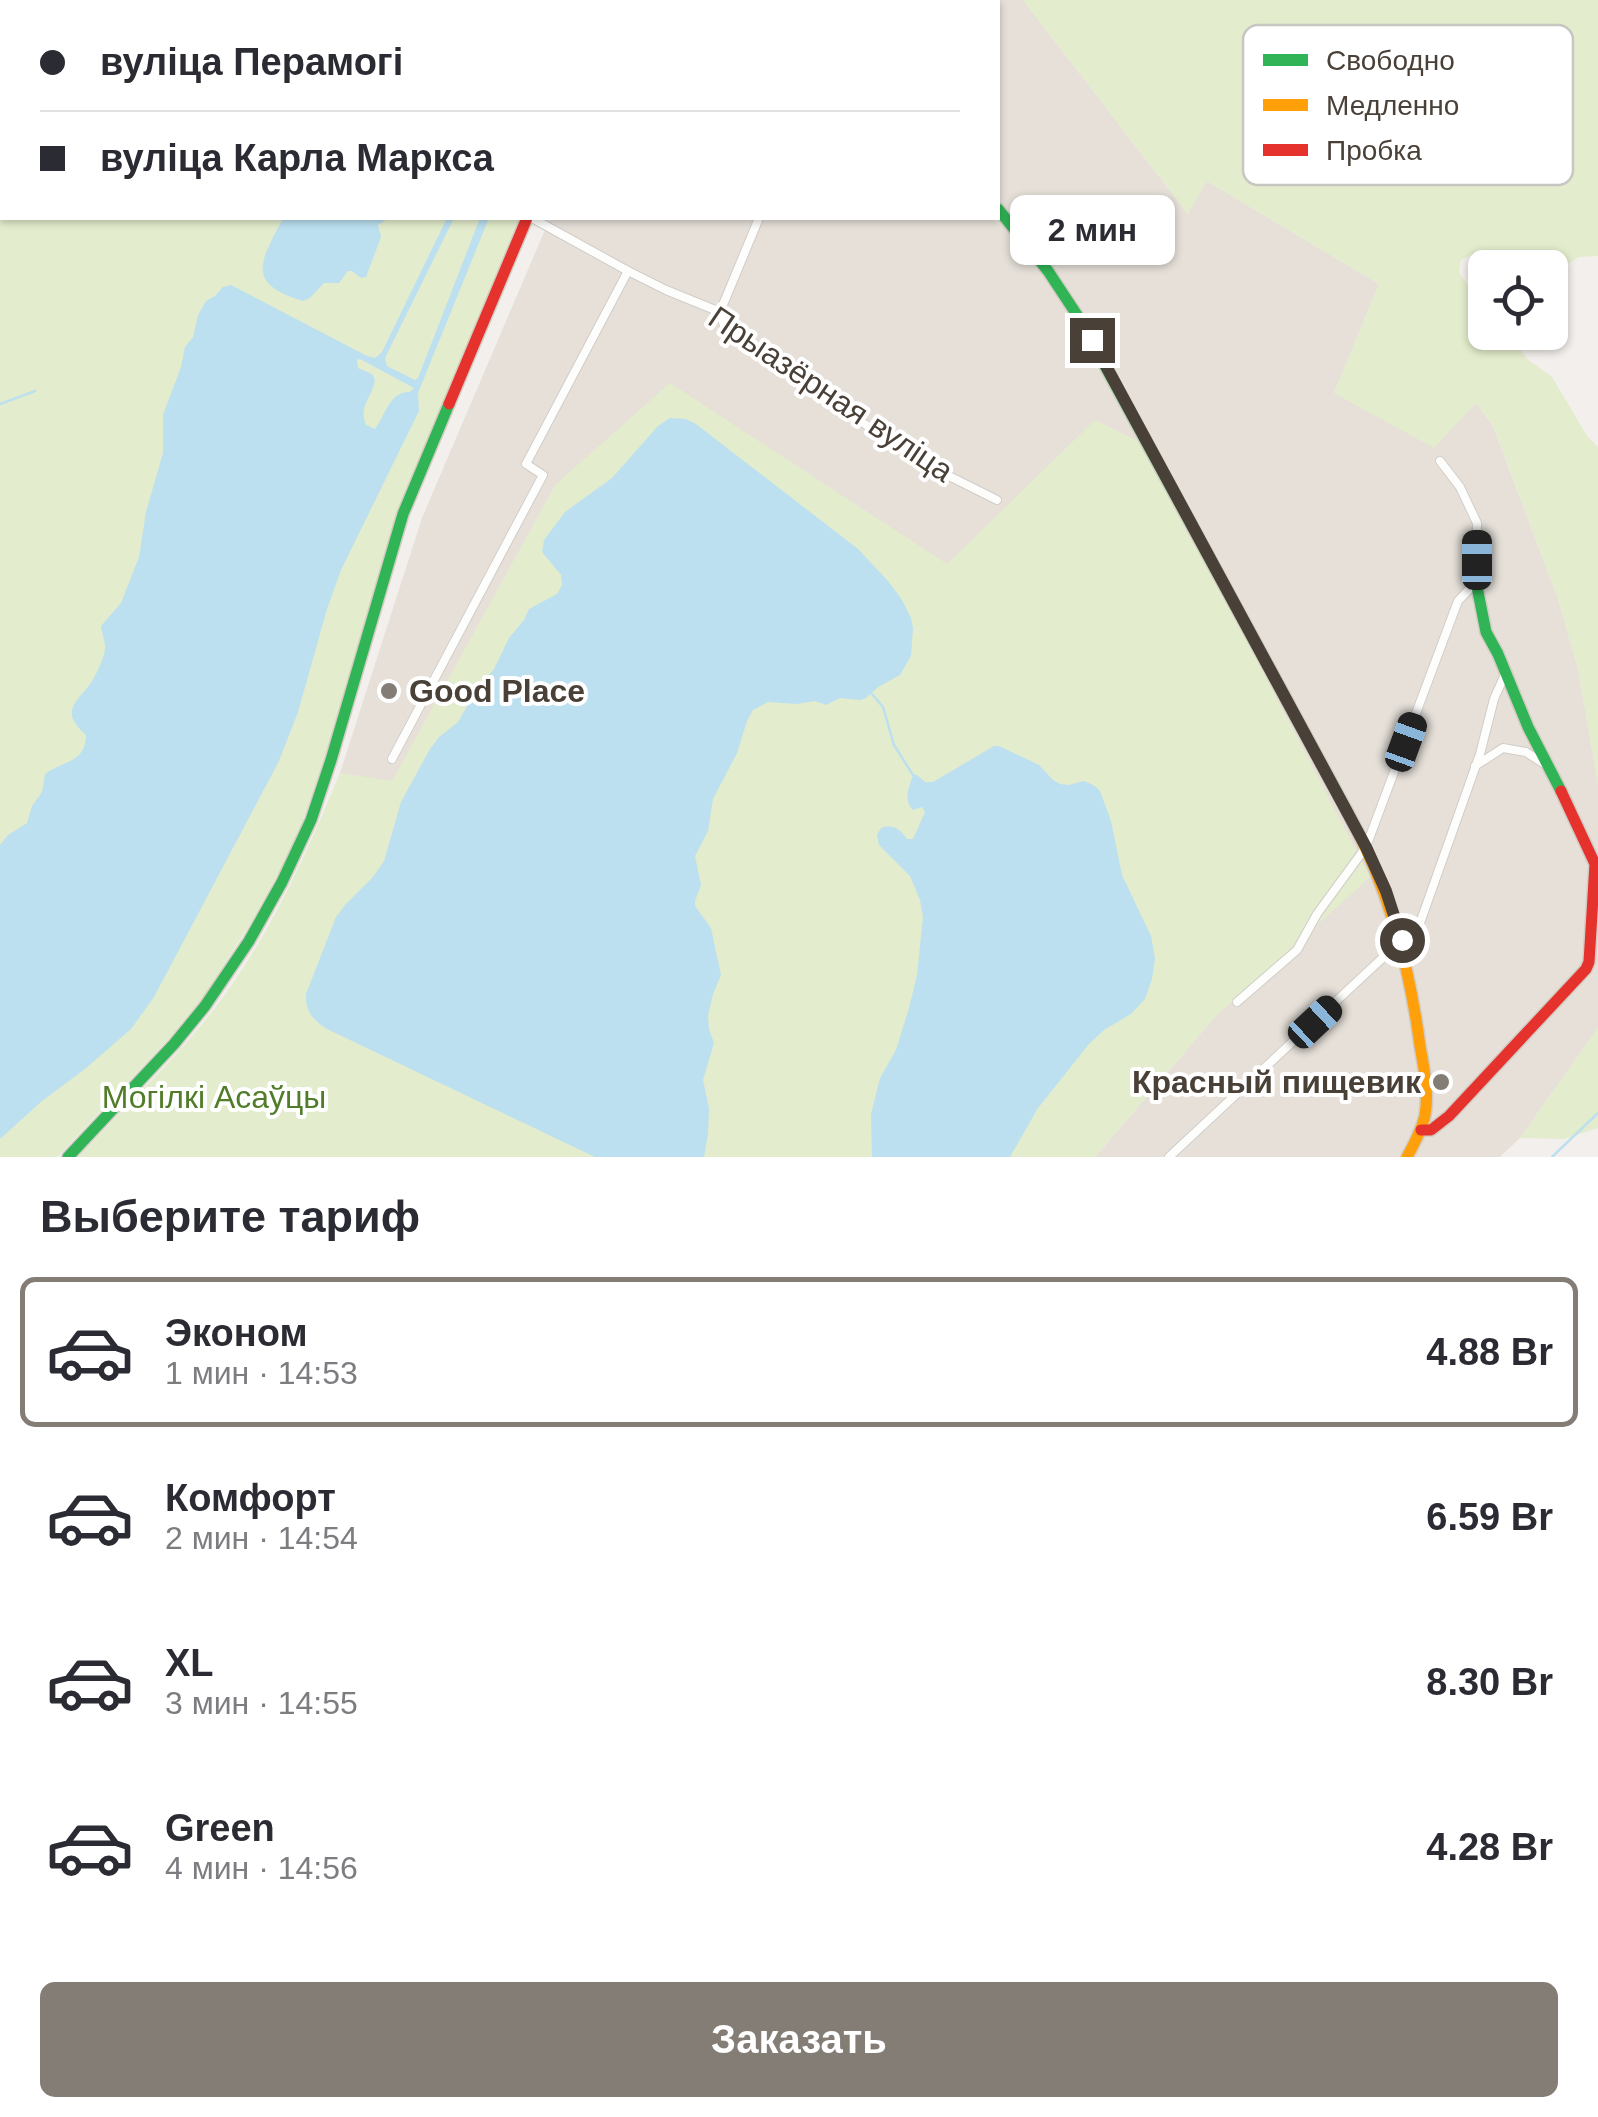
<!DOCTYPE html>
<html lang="ru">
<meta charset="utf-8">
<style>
:root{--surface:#fff;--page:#f7f7f7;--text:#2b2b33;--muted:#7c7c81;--line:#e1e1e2;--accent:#847d76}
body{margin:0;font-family:Helvetica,sans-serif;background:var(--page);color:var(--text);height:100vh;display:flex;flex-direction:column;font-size:38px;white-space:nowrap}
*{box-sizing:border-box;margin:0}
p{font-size:32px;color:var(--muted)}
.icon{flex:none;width:55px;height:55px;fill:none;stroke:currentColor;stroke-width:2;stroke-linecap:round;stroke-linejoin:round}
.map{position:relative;height:1157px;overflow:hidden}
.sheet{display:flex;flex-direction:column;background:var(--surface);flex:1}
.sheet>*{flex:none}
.hud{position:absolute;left:0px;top:0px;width:1000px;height:220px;box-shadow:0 2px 8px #0004;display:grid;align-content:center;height:220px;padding:0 40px;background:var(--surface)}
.buttons{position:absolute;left:1468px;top:250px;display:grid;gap:20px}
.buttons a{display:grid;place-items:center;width:100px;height:100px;border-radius:15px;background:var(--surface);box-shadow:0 2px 8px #0004;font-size:50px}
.end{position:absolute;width:45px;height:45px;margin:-22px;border:12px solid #494037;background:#fff;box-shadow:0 0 0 5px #fff}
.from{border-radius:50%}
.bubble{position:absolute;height:70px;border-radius:15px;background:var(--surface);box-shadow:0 2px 8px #0004;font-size:32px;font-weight:700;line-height:70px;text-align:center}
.car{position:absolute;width:30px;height:60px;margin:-30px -15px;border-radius:12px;box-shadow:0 0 8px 2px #0007;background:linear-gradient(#222 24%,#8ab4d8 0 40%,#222 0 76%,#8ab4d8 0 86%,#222 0)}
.hud b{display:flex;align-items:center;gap:35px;height:95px;font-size:38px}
.hud b+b{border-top:2px solid var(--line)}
.hud i{width:25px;height:25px;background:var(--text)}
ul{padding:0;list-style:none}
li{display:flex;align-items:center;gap:30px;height:150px;margin:0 20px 15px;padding:0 20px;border:5px solid transparent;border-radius:15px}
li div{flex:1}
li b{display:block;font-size:38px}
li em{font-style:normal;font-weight:700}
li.current{border-color:var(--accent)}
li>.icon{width:90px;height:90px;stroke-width:1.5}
h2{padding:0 40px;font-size:45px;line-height:120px}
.primary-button{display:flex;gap:20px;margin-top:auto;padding:20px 40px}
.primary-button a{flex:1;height:115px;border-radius:15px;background:var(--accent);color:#fff;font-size:40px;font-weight:700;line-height:115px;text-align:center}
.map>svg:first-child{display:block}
.residential{fill:#e6e0d9}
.green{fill:#e3eccc}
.water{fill:#bce0f0;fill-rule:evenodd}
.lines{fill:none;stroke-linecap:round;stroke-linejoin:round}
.stream{stroke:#bce0f0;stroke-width:2.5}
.street-casing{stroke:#d0cdc9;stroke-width:10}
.fast-casing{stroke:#d2ccc3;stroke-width:14}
.slow-casing{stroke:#d2ccc3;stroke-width:14}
.jam-casing{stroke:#d2ccc3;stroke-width:14}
.street{stroke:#fdfdfc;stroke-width:8}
.fast{stroke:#30b455;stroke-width:11}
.slow{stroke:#ff9f0a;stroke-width:11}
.jam{stroke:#e5322d;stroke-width:11}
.route{stroke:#494037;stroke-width:12}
.poi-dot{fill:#847d76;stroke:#fff;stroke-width:4}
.labels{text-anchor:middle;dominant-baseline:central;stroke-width:8;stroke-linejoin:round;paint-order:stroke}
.street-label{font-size:32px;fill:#494037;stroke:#fff}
.poi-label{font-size:32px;font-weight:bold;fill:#494037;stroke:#fff;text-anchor:start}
.park-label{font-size:32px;fill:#517c29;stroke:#fff}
.key{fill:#fff;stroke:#c8c6c3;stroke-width:2.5}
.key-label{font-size:28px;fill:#494037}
</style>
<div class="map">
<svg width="1598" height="1157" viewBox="0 0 1598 1157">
<rect width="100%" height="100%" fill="#f2efec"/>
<path class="residential" d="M 636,0 L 1023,0 L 1187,213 L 1207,181 L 1379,284 L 1334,393 L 1476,402 L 1493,426 L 1558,599 L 1578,669 L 1598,784 L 1598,1028 L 1520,1138 L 1500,1157 L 1095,1157 L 1214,1018 L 947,565 L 867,514 L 556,484 L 392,782 L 340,773 L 422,518 L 550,218 L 998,218 L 998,2 L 636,2 Z"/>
<g class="green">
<path d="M 0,0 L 613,0 L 611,2 L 2,2 L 2,218 L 520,218 L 400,510 L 332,738 L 298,834 L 285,861 L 252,921 L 203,997 L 171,1036 L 57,1157 L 0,1157 Z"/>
<path d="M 1023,0 L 1598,0 L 1598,256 L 1579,257 L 1550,275 L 1550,268 L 1520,267 L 1474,254 L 1461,260 L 1459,272 L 1469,287 L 1485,297 L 1485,332 L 1510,333 L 1526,358 L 1552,377 L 1587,436 L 1598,447 L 1598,784 L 1578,669 L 1558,599 L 1493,425 L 1476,403 L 1434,448 L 1334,393 L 1379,284 L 1207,181 L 1188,214 Z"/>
<path d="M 670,383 L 947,564 L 1095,420 L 1144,444 L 1370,877 L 1214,1018 L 1095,1157 L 78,1157 C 120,1112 165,1069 204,1022 C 264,949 304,860 340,773 L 392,781 L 556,484 Z"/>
<path d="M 1598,1028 L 1598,1128 L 1564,1139 L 1520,1138 Z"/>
</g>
<g class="water">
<path d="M 283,218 L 389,218 L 378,225 L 381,237 L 366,277 L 361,278 L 352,271 L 348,271 L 339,283 L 324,283 L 310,298 L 303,301 C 243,283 262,260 283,218 Z"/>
<path d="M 447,218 L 454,218 L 385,358 L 387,366 L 415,380 L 418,378 L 480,218 L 489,218 L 418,393 L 419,411 L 341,570 L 327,609 L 298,712 L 279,761 L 154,997 L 131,1029 L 85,1069 L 42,1101 L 0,1139 L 0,845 L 8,835 L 27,823 L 32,806 L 42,792 L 45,774 C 62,761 86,763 86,735 C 64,715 70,707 87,688 C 95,679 102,662 105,650 C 106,642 102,635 101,626 L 121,603 L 139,557 L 146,512 L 163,453 L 163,415 L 181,367 L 185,347 L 193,337 L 198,315 L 206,301 L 215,296 L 223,287 L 231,285 L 367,356 L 375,358 L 382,352 ZM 357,359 L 362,360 L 414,388 L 410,392 C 390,391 386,414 375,429 L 366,425 C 358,406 372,398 375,380 L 372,374 L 358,368 Z"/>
<path d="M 670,418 L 686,419 L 696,424 L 858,549 L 888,581 L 902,600 L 911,618 L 913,628 L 911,656 L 900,675 L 878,687 L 866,698 L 860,700 L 840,698 L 826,705 L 815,701 L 796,704 L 768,702 L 753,710 L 747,721 L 737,753 L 713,799 L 708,831 L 695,856 L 701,885 L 695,901 L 695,906 L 711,928 L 721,975 L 713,994 L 708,1015 L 709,1029 L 714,1043 L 703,1080 L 709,1108 L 708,1134 L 704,1157 L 595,1157 L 327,1029 C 313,1020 305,1011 306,994 L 336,917 L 345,905 L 373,877 L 384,861 L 401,802 L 430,749 L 439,737 L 458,722 L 477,689 L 494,669 L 509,638 L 524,620 L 529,609 L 557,594 L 562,585 L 561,575 L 542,552 L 544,540 L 565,512 L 612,478 L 658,426 Z"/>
<path d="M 994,746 L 999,746 L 1039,765 L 1053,780 L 1060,784 L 1068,785 L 1084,781 L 1095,786 L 1100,791 L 1111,821 L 1122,875 L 1151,936 L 1155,958 L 1152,979 L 1145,999 L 1131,1014 L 1104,1030 L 1089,1044 L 1038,1108 L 1010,1157 L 872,1157 L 871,1114 L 880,1078 L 896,1050 L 909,1008 L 917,975 L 923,917 L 920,900 L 910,876 L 879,845 L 877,835 L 881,828 C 893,824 900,829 907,839 L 913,839 L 925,812 L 922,807 L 913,810 C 903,800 909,787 913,775 L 917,775 L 925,782 L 933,782 Z"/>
</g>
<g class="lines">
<g class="stream">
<path d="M 0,404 L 35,391"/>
<path d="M 872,694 L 883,707 L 894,745 L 913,775"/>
<path d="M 1552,1157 L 1598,1113"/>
</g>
<g class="street-casing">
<g id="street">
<path d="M 822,0 L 824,2"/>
<path d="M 621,2 L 621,0"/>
<path d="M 532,218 L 628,271"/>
<path d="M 720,312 L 759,218"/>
<path d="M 392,759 L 543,475 L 526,464 L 628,271 L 666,290 L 720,312 L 725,329 L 875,431 L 937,470 L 997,500"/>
<path d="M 1475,766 L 1503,748 L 1526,752 L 1546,765"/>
<path d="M 1237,1002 L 1297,950 L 1317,914 L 1366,847 L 1458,601 L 1476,582 L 1477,523 L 1460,487 L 1440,461"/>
<path d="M 1169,1157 L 1420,923 L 1480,754 L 1494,699 L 1506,672"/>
</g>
</g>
<g class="fast-casing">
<g id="fast">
<path d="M 998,209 L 1048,271 L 1079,318 L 1348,813"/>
<path d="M 1476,582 L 1486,632 L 1498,654 L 1528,727 L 1561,791"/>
<path d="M 68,1157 L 174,1044 L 205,1006 L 249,941 L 282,882 L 311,820 L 331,760 L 403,514 L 449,404"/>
</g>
</g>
<g class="slow-casing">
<path id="slow" d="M 1348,813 C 1388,887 1409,963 1420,1046 C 1424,1068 1429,1092 1425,1115 C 1422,1130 1414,1144 1407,1157"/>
</g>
<g class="jam-casing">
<g id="jam">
<path d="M 449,404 L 527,218"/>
<path d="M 1421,1130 L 1431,1130 L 1449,1116 L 1586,969 L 1589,962 L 1595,864 L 1561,791"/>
</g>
</g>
<use href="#street" class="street"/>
<use href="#fast" class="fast"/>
<use href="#slow" class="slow"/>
<use href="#jam" class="jam"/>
</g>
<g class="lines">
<path class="route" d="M 1092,340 L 1366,847 L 1386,891 L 1402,940"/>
</g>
<g class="poi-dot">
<circle cx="389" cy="691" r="10"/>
<circle cx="1441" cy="1082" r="10"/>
</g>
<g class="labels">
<g class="street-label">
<text transform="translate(831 394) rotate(34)">Прыазёрная вуліца</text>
</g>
<g class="poi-label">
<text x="409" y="691">Good Place</text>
<text x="1421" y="1082" text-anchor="end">Красный пищевик</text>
</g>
<g class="park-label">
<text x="214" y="1097">Могілкі Асаўцы</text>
</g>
</g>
<rect x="1243" y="25" width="330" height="160" rx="15" class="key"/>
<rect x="1263" y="54" width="45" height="12" fill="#30b455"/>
<rect x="1263" y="99" width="45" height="12" fill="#ff9f0a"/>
<rect x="1263" y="144" width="45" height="12" fill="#e5322d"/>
<g class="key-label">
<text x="1326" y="70">Свободно</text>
<text x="1326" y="115">Медленно</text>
<text x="1326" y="160">Пробка</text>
</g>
</svg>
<div class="buttons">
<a><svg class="icon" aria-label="locate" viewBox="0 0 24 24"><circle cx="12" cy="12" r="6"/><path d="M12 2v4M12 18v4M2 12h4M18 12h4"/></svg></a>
</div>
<i class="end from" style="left:1402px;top:940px"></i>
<i class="end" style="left:1092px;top:340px"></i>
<div class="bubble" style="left:1010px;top:195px;width:165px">2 мин</div>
<i class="car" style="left:1477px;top:560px;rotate:0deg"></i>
<i class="car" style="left:1406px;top:742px;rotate:20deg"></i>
<i class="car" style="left:1315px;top:1022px;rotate:47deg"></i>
<div class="hud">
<b><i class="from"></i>вуліца Перамогі</b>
<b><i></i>вуліца Карла Маркса</b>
</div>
</div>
<section class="sheet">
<h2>Выберите тариф</h2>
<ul>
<li class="current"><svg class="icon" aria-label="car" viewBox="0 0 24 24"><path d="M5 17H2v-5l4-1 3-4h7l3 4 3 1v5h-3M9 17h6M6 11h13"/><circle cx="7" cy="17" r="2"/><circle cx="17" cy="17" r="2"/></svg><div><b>Эконом</b><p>1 мин · 14:53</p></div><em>4.88 Br</em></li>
<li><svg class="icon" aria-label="car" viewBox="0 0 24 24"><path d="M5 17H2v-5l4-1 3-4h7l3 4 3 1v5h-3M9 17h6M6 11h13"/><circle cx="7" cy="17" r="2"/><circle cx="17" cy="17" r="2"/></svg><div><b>Комфорт</b><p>2 мин · 14:54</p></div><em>6.59 Br</em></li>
<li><svg class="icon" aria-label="car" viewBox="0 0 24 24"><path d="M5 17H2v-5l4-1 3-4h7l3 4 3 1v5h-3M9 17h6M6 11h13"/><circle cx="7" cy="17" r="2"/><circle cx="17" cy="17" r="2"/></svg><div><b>XL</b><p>3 мин · 14:55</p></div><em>8.30 Br</em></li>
<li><svg class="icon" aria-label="car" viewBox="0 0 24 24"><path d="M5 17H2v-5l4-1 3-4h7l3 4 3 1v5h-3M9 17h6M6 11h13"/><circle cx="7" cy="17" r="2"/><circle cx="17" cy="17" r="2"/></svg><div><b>Green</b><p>4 мин · 14:56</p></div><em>4.28 Br</em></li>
</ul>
<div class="primary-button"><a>Заказать</a></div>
</section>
